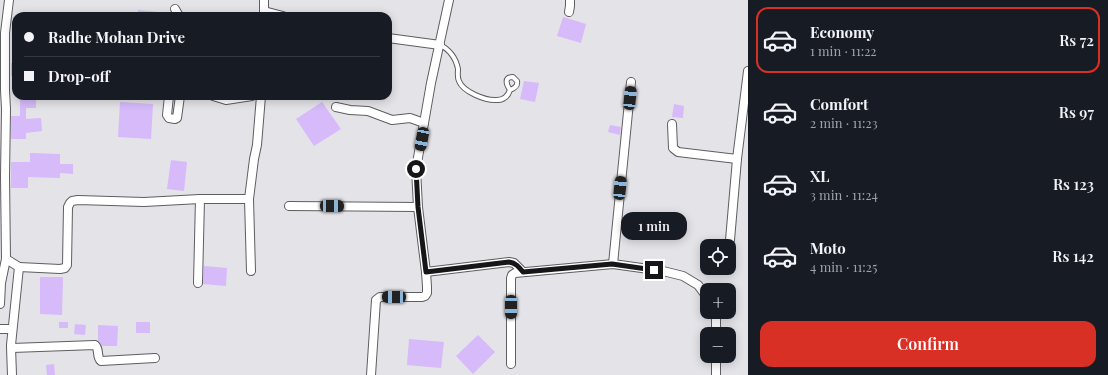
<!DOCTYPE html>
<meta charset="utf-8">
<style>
:root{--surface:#171b24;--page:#20242c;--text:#f1f3f6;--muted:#9ea1a6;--line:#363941;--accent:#d93025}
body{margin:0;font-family:"Playfair Display",serif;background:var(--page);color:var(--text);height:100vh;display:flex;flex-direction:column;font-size:15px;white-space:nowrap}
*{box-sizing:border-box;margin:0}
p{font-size:13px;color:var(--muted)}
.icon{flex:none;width:22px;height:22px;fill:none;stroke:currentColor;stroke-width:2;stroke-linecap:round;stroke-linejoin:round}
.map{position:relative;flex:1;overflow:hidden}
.side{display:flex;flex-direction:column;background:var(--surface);width:360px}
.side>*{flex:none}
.hud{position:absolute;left:12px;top:12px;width:380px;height:88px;border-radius:12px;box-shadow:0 2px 10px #0003;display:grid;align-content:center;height:88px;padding:0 12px;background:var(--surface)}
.tools{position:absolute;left:700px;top:239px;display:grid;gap:8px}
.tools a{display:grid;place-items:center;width:36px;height:36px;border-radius:8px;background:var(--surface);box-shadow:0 2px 10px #0003;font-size:20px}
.end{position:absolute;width:18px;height:18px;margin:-9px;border:5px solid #161618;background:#fff;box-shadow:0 0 0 2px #fff}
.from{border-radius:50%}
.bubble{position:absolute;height:28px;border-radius:12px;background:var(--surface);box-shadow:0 2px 10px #0003;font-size:13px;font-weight:600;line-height:28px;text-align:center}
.car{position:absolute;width:12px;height:24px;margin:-12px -6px;border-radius:5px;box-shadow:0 0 3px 1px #0007;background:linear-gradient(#222 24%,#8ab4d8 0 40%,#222 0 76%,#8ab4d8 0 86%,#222 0)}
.hud b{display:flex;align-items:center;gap:14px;height:38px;font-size:15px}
.hud b+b{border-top:1px solid var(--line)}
.hud i{width:10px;height:10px;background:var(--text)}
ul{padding:7px 0 0;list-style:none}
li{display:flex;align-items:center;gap:12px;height:66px;margin:0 8px 6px;padding:0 4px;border:2px solid transparent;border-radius:12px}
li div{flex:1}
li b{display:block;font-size:15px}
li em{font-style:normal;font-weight:600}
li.selected{border-color:var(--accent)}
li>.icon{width:36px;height:36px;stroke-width:1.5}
.action{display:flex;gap:8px;margin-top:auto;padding:8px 12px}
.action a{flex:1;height:46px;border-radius:12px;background:var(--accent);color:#fff;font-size:16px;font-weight:600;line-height:46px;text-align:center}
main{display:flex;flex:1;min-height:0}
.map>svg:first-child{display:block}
.building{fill:#d6bafa}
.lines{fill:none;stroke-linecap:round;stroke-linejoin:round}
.service-casing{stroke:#5e5e61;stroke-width:6}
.minor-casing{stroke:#5e5e61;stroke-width:10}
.service{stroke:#fff;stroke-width:4}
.minor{stroke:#fff;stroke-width:8}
.route{stroke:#161618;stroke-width:5}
</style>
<main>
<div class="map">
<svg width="748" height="375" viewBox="0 0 748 375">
<rect width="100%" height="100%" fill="#e4e3e8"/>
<g class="building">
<path d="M 138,10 L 158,12 L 158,16 L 138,16 Z"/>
<path d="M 563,17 L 586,24 L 581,43 L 557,36 Z"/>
<rect x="11" y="63" width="5" height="13"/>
<path d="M 524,81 L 539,83 L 535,102 L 520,99 Z"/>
<path d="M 20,96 L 36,96 L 36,108 L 26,108 L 26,119 L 41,118 L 42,131 L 26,133 L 26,139 L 11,139 L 11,116 L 20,116 Z"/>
<path d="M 120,102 L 153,104 L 151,139 L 118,137 Z"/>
<path d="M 322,102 L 341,129 L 314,146 L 296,119 Z"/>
<path d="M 674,104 L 684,106 L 683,118 L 672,117 Z"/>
<path d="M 610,125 L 621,127 L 620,135 L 608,132 Z"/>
<path d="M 30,153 L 60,154 L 60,164 L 73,164 L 73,174 L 60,173 L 60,178 L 28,177 L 28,188 L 11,188 L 11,162 L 30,162 Z"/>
<path d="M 171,160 L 187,162 L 184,191 L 167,189 Z"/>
<path d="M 204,266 L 227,268 L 226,286 L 203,284 Z"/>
<path d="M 40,277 L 63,277 L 62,315 L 40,314 Z"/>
<rect x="59" y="322" width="9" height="6"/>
<rect x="136" y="322" width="14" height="11"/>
<path d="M 75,324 L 86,325 L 85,335 L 74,334 Z"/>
<path d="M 98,325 L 118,326 L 117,346 L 102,346 L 98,340 Z"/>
<path d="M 478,335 L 495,352 L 473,374 L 456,356 Z"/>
<path d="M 409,339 L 444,342 L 441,368 L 407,365 Z"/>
<path d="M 54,364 L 55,375 L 47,375 L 46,365 Z"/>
</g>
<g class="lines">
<g class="service-casing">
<path id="service" d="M 440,45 C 449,49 456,58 458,69 C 458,73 457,77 459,81 C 463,92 486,101 497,100 C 504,100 508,96 510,90 C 515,88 518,86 517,81 L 513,77 C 504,77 506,84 510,90"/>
</g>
<g class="minor-casing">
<g id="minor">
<path d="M 175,9 L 179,16"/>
<path d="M 264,11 L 283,16"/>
<path d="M 569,12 L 570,6 L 570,0"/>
<path d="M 264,15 L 264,0"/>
<path d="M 388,38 L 440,45"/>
<path d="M 169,96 L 167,115 L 169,118 L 175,119 L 177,118 L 180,96"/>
<path d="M 213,96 L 226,100 L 252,96"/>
<path d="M 336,107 L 350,110 L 368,111 L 392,120 L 410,118 L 424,123"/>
<path d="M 672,124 L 673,148 L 678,152 L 737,159"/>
<path d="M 249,199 L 251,271"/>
<path d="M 289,206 L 418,207"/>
<path d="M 730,240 L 737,159 L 748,71"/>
<path d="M 6,259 L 19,267 L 11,345 L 12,348 L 95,345 C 100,349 96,357 101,361 L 155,358"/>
<path d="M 613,264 L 631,82"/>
<path d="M 19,267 L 60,269 L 65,268 L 67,265 L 68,207 L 70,203 L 72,201 L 78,200 L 144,202 L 200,199 L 249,199 L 254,159 L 257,145 L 261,96"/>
<path d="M 426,272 L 509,262 L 514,263 L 523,272"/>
<path d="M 198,283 L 200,199"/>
<path d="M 0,304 L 1,283 L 6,259 L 5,176 L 6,109 L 5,90 L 5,33 L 9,0"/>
<path d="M 714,312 L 716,319 L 716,334"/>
<path d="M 0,329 L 12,329"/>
<path d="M 11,347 L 12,375"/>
<path d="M 716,356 L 716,375"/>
<path d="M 511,364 L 511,278 L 512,275 L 515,273 L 613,264 L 663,271 L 683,276 L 698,285 L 707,297"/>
<path d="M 371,375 L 376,300 L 380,297 L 422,297 L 425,296 L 427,293 L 427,287 L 426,272 L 418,207 L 416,169 L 431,83 L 449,0"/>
</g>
</g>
<use href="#service" class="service"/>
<use href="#minor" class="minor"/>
</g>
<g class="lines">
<path class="route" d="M 416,169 L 418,207 L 426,272 L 509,262 C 516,263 519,267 523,272 L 612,264 L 654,270"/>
</g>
</svg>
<div class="tools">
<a><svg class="icon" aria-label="locate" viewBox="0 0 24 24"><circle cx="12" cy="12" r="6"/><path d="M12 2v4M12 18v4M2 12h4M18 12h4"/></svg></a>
<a>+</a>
<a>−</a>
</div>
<i class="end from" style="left:416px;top:169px"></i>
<i class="end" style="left:654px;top:270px"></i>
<div class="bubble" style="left:621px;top:212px;width:66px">1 min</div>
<i class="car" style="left:630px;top:98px;rotate:6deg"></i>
<i class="car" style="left:422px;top:139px;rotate:191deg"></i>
<i class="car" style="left:620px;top:188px;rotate:6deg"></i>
<i class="car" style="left:332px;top:206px;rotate:91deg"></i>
<i class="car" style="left:394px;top:297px;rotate:270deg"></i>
<i class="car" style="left:511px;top:307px;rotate:180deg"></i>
<div class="hud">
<b><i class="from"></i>Radhe Mohan Drive</b>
<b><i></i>Drop-off</b>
</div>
</div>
<section class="side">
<ul>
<li class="selected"><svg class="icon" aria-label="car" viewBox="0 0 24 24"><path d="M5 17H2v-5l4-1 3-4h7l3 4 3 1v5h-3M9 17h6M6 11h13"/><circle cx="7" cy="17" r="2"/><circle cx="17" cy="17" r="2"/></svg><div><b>Economy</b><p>1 min · 11:22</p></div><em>Rs 72</em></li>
<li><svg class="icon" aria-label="car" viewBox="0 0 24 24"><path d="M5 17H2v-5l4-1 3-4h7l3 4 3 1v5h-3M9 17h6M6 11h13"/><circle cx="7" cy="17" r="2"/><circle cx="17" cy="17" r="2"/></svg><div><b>Comfort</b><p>2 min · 11:23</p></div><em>Rs 97</em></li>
<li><svg class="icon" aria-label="car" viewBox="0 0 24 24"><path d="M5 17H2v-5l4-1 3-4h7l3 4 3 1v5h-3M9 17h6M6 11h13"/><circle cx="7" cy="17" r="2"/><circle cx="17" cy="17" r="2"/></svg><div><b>XL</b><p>3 min · 11:24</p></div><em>Rs 123</em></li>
<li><svg class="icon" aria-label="car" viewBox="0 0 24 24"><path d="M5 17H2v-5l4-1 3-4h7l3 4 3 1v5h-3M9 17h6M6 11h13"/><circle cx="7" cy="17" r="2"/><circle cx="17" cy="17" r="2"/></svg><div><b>Moto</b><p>4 min · 11:25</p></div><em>Rs 142</em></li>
</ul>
<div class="action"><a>Confirm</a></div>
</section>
</main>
